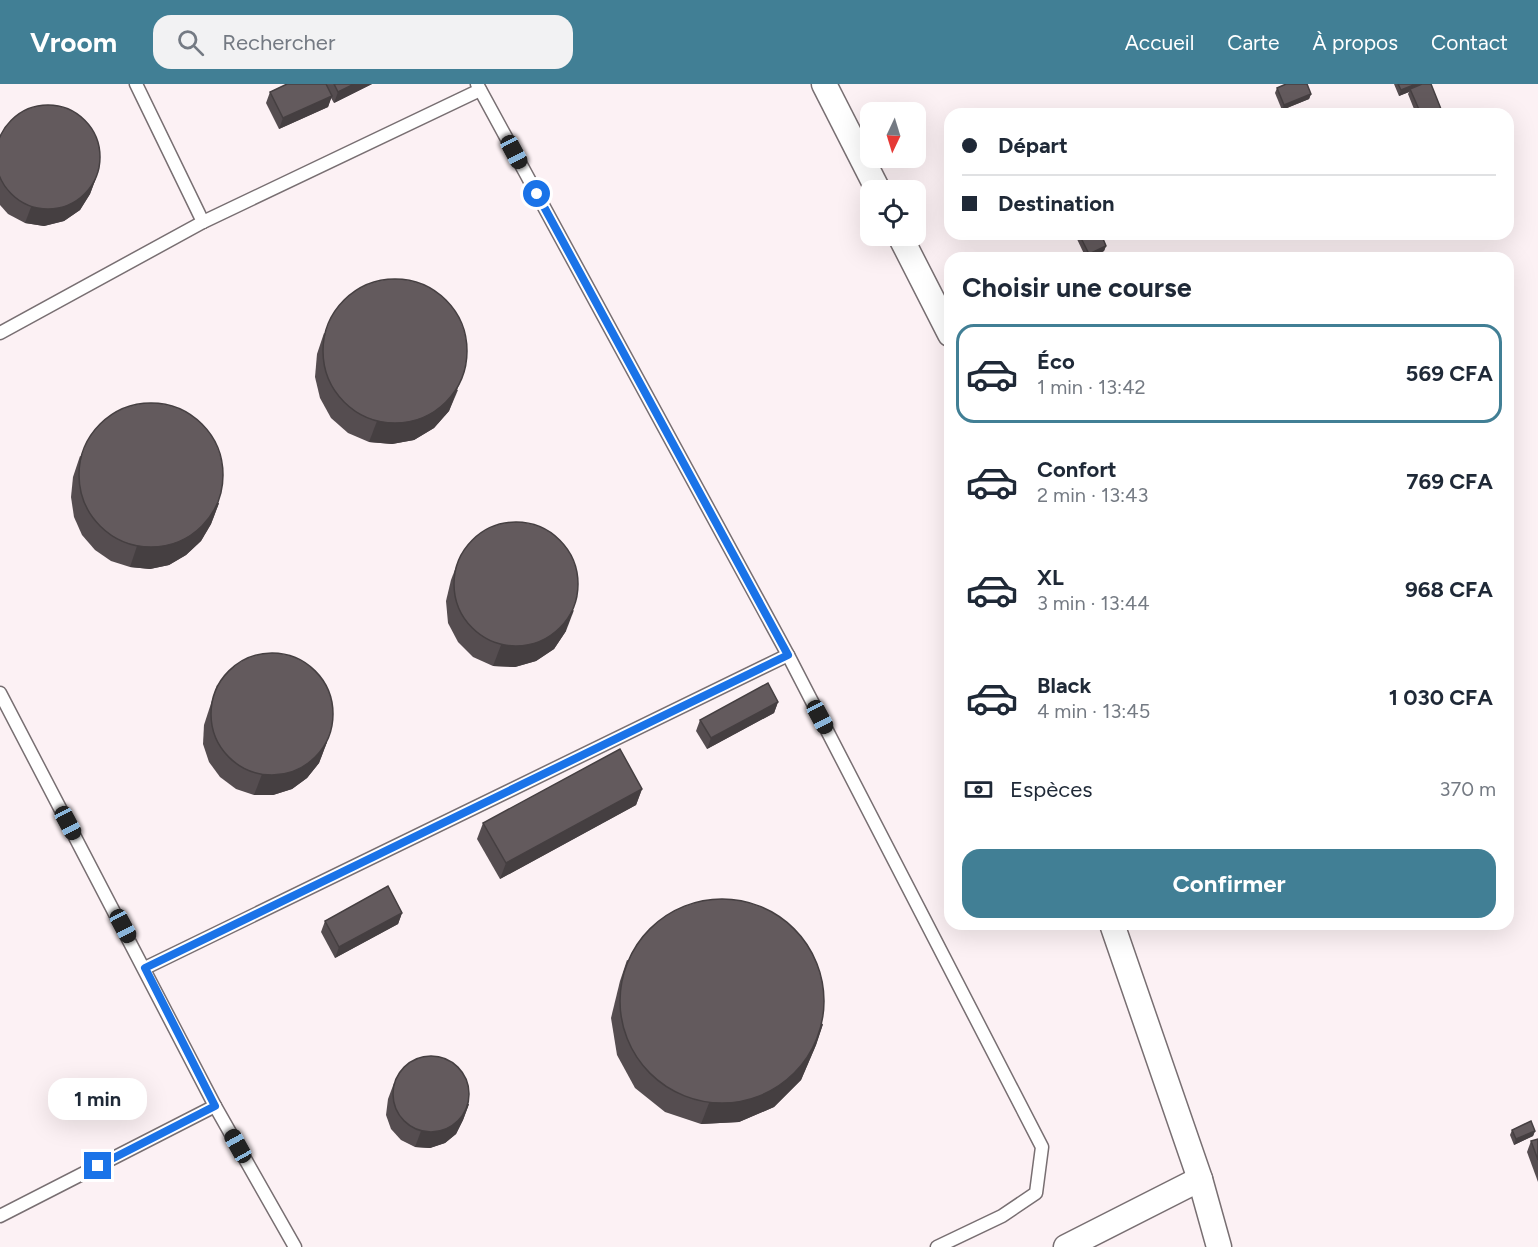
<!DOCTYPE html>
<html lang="fr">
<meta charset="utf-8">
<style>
:root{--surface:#fff;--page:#f2f2f3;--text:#1f2937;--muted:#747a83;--line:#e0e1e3;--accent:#417f95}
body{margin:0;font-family:Figtree,sans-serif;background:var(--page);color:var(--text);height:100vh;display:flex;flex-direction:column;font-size:22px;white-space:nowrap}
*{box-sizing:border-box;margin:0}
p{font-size:20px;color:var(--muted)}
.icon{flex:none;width:33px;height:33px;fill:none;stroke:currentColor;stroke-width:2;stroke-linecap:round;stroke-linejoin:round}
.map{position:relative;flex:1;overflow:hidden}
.panel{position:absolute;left:944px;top:168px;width:570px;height:678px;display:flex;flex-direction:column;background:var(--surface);border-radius:18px;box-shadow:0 6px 24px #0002}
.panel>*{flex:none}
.banner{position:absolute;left:944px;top:24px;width:570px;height:132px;border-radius:18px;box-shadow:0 6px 24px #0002;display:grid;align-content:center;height:132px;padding:0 18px;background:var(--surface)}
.needle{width:39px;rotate:184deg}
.fabs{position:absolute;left:860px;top:18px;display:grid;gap:12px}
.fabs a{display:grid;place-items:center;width:66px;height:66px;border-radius:12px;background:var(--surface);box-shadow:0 6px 24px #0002;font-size:30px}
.end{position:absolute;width:27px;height:27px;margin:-14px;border:8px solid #1a73e8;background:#fff;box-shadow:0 0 0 3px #fff}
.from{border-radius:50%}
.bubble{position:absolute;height:42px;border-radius:18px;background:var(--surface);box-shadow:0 6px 24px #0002;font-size:20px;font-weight:700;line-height:42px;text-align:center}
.car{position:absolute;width:18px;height:36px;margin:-18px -9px;border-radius:8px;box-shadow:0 0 4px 2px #0007;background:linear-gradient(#222 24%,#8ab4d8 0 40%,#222 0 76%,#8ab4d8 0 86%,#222 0)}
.banner b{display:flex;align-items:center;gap:21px;height:57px;font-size:22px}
.banner b+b{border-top:2px solid var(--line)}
.banner i{width:15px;height:15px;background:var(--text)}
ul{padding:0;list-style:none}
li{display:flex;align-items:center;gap:18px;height:99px;margin:0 12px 9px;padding:0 6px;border:3px solid transparent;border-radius:18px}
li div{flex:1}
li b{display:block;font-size:22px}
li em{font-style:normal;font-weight:700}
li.active{border-color:var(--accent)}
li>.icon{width:54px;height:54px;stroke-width:1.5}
h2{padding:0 18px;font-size:27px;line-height:72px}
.pay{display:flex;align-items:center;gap:15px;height:66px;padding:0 18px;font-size:22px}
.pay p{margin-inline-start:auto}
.cta{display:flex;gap:12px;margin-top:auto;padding:12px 18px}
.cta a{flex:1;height:69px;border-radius:18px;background:var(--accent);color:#fff;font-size:24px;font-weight:700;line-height:69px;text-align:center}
header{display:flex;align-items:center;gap:36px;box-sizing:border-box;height:84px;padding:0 30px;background:var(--accent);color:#fff}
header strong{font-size:28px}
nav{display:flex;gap:33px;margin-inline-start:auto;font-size:21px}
.search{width:420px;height:54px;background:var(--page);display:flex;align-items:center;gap:15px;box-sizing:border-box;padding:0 21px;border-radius:18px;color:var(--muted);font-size:22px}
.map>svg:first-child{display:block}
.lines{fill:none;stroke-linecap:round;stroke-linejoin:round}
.service-casing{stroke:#786f72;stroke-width:15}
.minor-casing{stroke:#786f72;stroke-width:27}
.service{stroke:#fff;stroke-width:12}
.minor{stroke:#fff;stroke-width:24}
.wall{fill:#554d50}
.shaded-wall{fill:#453f41}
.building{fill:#635a5d;stroke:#453f41;stroke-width:1.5}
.route{stroke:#1a73e8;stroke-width:8}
</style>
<header>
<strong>Vroom</strong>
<div class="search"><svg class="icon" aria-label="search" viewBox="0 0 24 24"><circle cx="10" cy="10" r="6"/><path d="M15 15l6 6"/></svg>Rechercher</div>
<nav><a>Accueil</a><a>Carte</a><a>À propos</a><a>Contact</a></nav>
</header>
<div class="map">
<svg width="1538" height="1163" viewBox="0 0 1538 1163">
<rect width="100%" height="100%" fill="#fcf1f4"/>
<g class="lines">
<g class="service-casing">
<g id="service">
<path d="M 136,0 L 203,138"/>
<path d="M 477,0 L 788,571 L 1042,1063 L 1036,1109 L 1002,1132 L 937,1163"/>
<path d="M 0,249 L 203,138 L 480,6"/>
<path d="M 0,609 L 215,1022 L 295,1163"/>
<path d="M 145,884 L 788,571"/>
<path d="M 0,1132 L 215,1022"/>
</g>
</g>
<g class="minor-casing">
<g id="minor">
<path d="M 824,0 L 878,106"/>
<path d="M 900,152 L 950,250"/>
<path d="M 1112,840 L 1200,1095 L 1219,1163"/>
<path d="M 1066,1163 L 1200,1095"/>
</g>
</g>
<use href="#service" class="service"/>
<use href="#minor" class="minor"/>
</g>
<g class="wall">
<path d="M 287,0 L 372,0 L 334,19 L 331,14 L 328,23 L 279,45 L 266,19 L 270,8 Z"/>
<path d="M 1394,0 L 1431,0 L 1439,30 L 1416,30 L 1408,10 L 1409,8 L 1399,12 Z"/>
<path d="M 1277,4 L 1311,10 L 1309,15 L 1282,26 L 1275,9 Z"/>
<path d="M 0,51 L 96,94 L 90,110 L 80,126 L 64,137 L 44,142 L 25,139 L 8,130 L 0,121 Z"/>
<path d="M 1077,150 L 1101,150 L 1106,162 L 1104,167 L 1090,174 L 1086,174 L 1076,153 Z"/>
<path d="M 324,249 L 458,306 L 449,327 L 434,344 L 414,356 L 392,360 L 369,358 L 348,349 L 331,334 L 320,314 L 315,293 L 317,270 Z"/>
<path d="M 80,372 L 219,419 L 211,440 L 201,457 L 186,471 L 169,481 L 150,485 L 130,483 L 111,477 L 95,466 L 82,451 L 74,433 L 71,413 L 73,393 Z"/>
<path d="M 459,475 L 566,547 L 554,565 L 536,577 L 515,583 L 493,582 L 473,573 L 458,558 L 448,539 L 446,517 L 451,496 Z"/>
<path d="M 217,601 L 327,658 L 319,679 L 307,694 L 292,705 L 273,711 L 254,711 L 236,705 L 220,693 L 209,678 L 203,660 L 204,641 Z"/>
<path d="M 778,618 L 774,629 L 707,665 L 696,647 L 700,636 Z"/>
<path d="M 642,705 L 636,721 L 500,795 L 477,755 L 483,739 Z"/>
<path d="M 402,829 L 398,840 L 335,874 L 321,848 L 325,837 Z"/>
<path d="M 627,876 L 823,940 L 816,961 L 801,996 L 774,1023 L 739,1038 L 701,1040 L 665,1028 L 635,1004 L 617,971 L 611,934 L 620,897 Z"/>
<path d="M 394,999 L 469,1020 L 463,1036 L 456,1050 L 445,1059 L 430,1064 L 415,1063 L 401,1056 L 391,1045 L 386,1031 L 388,1015 Z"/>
<path d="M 1512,1046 L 1535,1047 L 1533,1052 L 1514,1061 L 1510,1051 Z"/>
<path d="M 1538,1055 L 1538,1098 L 1527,1068 L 1531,1057 Z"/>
</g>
<g class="shaded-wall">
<path d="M 354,0 L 372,0 L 334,19 L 338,8 Z"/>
<path d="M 1416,0 L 1427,0 L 1410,5 L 1409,8 L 1399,12 L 1401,6 Z"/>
<path d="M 1311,10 L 1309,15 L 1282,26 L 1284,21 Z"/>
<path d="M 332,12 L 328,23 L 279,45 L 283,34 Z"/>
<path d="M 1441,25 L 1439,30 L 1430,30 Z"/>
<path d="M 96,94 L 90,110 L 80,126 L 64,137 L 44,142 L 25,139 L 31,123 Z"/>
<path d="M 1106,162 L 1104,167 L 1090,174 L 1087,174 L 1089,170 Z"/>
<path d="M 465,285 L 449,327 L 434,344 L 414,356 L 392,360 L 369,358 L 377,337 Z"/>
<path d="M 219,419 L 211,440 L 201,457 L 186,471 L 169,481 L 150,485 L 130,483 L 137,462 Z"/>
<path d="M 574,526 L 566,547 L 554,565 L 536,577 L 515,583 L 493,582 L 501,561 Z"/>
<path d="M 778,618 L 774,629 L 707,665 L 711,654 Z"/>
<path d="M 327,658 L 319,679 L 307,694 L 292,705 L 273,711 L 254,711 L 262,690 Z"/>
<path d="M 642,705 L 636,721 L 500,795 L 506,779 Z"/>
<path d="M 402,829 L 398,840 L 335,874 L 339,863 Z"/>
<path d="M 823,940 L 816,961 L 801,996 L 774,1023 L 739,1038 L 701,1040 L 709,1019 Z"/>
<path d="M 469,1020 L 463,1036 L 456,1050 L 445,1059 L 430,1064 L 415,1063 L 421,1047 Z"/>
<path d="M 1535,1047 L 1533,1052 L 1514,1061 L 1516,1055 Z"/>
</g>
<g class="building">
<path d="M 287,0 L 326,0 L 332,12 L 283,34 L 270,8 Z"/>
<path d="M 334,0 L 354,0 L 338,8 Z"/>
<path d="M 1286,0 L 1307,0 L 1311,10 L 1284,21 L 1277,4 Z"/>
<path d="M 1398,0 L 1416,0 L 1401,6 Z"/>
<path d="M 1422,0 L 1431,0 L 1441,25 L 1430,30 L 1421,30 L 1410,5 Z"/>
<circle cx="48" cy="73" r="52"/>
<path d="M 1079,150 L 1101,150 L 1106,162 L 1089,170 Z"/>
<circle cx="395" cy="267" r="72"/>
<circle cx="151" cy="391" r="72"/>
<circle cx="516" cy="500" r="62"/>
<circle cx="272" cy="630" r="61"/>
<path d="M 768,599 L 778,618 L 711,654 L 700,636 Z"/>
<path d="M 620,665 L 642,705 L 506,779 L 483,739 Z"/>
<path d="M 388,802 L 402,829 L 339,863 L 325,837 Z"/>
<circle cx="722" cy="917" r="102"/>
<circle cx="431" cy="1010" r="38"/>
<path d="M 1531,1037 L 1535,1047 L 1516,1055 L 1512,1046 Z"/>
<path d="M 1538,1055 L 1538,1076 L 1531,1057 Z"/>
</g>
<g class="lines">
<path class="route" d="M 98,1082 L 215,1022 L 145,884 L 788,571 L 537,110"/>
</g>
</svg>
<div class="fabs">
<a><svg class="needle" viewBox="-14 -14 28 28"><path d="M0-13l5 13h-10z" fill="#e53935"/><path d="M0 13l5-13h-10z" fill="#747a83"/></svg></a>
<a><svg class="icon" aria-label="locate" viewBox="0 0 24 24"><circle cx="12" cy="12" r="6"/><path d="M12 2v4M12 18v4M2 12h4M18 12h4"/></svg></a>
</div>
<i class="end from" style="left:537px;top:110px"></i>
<i class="end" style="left:98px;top:1082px"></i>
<div class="bubble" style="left:48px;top:994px;width:99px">1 min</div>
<i class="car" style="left:514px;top:68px;rotate:152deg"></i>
<i class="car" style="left:820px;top:633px;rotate:152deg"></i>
<i class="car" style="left:68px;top:739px;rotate:152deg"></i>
<i class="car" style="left:123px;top:842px;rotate:152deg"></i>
<i class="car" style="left:238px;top:1062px;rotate:331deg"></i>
<div class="banner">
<b><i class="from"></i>Départ</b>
<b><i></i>Destination</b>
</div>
<section class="panel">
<h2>Choisir une course</h2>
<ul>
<li class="active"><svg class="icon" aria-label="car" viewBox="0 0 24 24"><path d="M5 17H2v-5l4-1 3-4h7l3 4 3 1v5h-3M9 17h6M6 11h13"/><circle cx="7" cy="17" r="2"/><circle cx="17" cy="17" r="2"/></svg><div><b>Éco</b><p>1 min · 13:42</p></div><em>569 CFA</em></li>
<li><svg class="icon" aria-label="car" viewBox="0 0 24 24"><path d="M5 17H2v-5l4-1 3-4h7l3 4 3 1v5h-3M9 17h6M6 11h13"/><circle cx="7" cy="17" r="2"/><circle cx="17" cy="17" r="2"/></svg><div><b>Confort</b><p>2 min · 13:43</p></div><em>769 CFA</em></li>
<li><svg class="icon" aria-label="car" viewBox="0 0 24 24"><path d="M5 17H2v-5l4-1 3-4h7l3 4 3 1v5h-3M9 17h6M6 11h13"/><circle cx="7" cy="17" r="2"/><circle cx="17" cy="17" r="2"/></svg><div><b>XL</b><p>3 min · 13:44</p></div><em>968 CFA</em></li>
<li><svg class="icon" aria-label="car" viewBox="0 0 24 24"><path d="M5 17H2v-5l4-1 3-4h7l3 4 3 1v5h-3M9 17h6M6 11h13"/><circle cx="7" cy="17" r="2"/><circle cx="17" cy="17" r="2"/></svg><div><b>Black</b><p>4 min · 13:45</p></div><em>1 030 CFA</em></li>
</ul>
<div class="pay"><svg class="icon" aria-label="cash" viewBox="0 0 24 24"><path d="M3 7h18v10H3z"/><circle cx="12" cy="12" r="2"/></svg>Espèces<p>370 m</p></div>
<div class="cta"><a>Confirmer</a></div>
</section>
</div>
